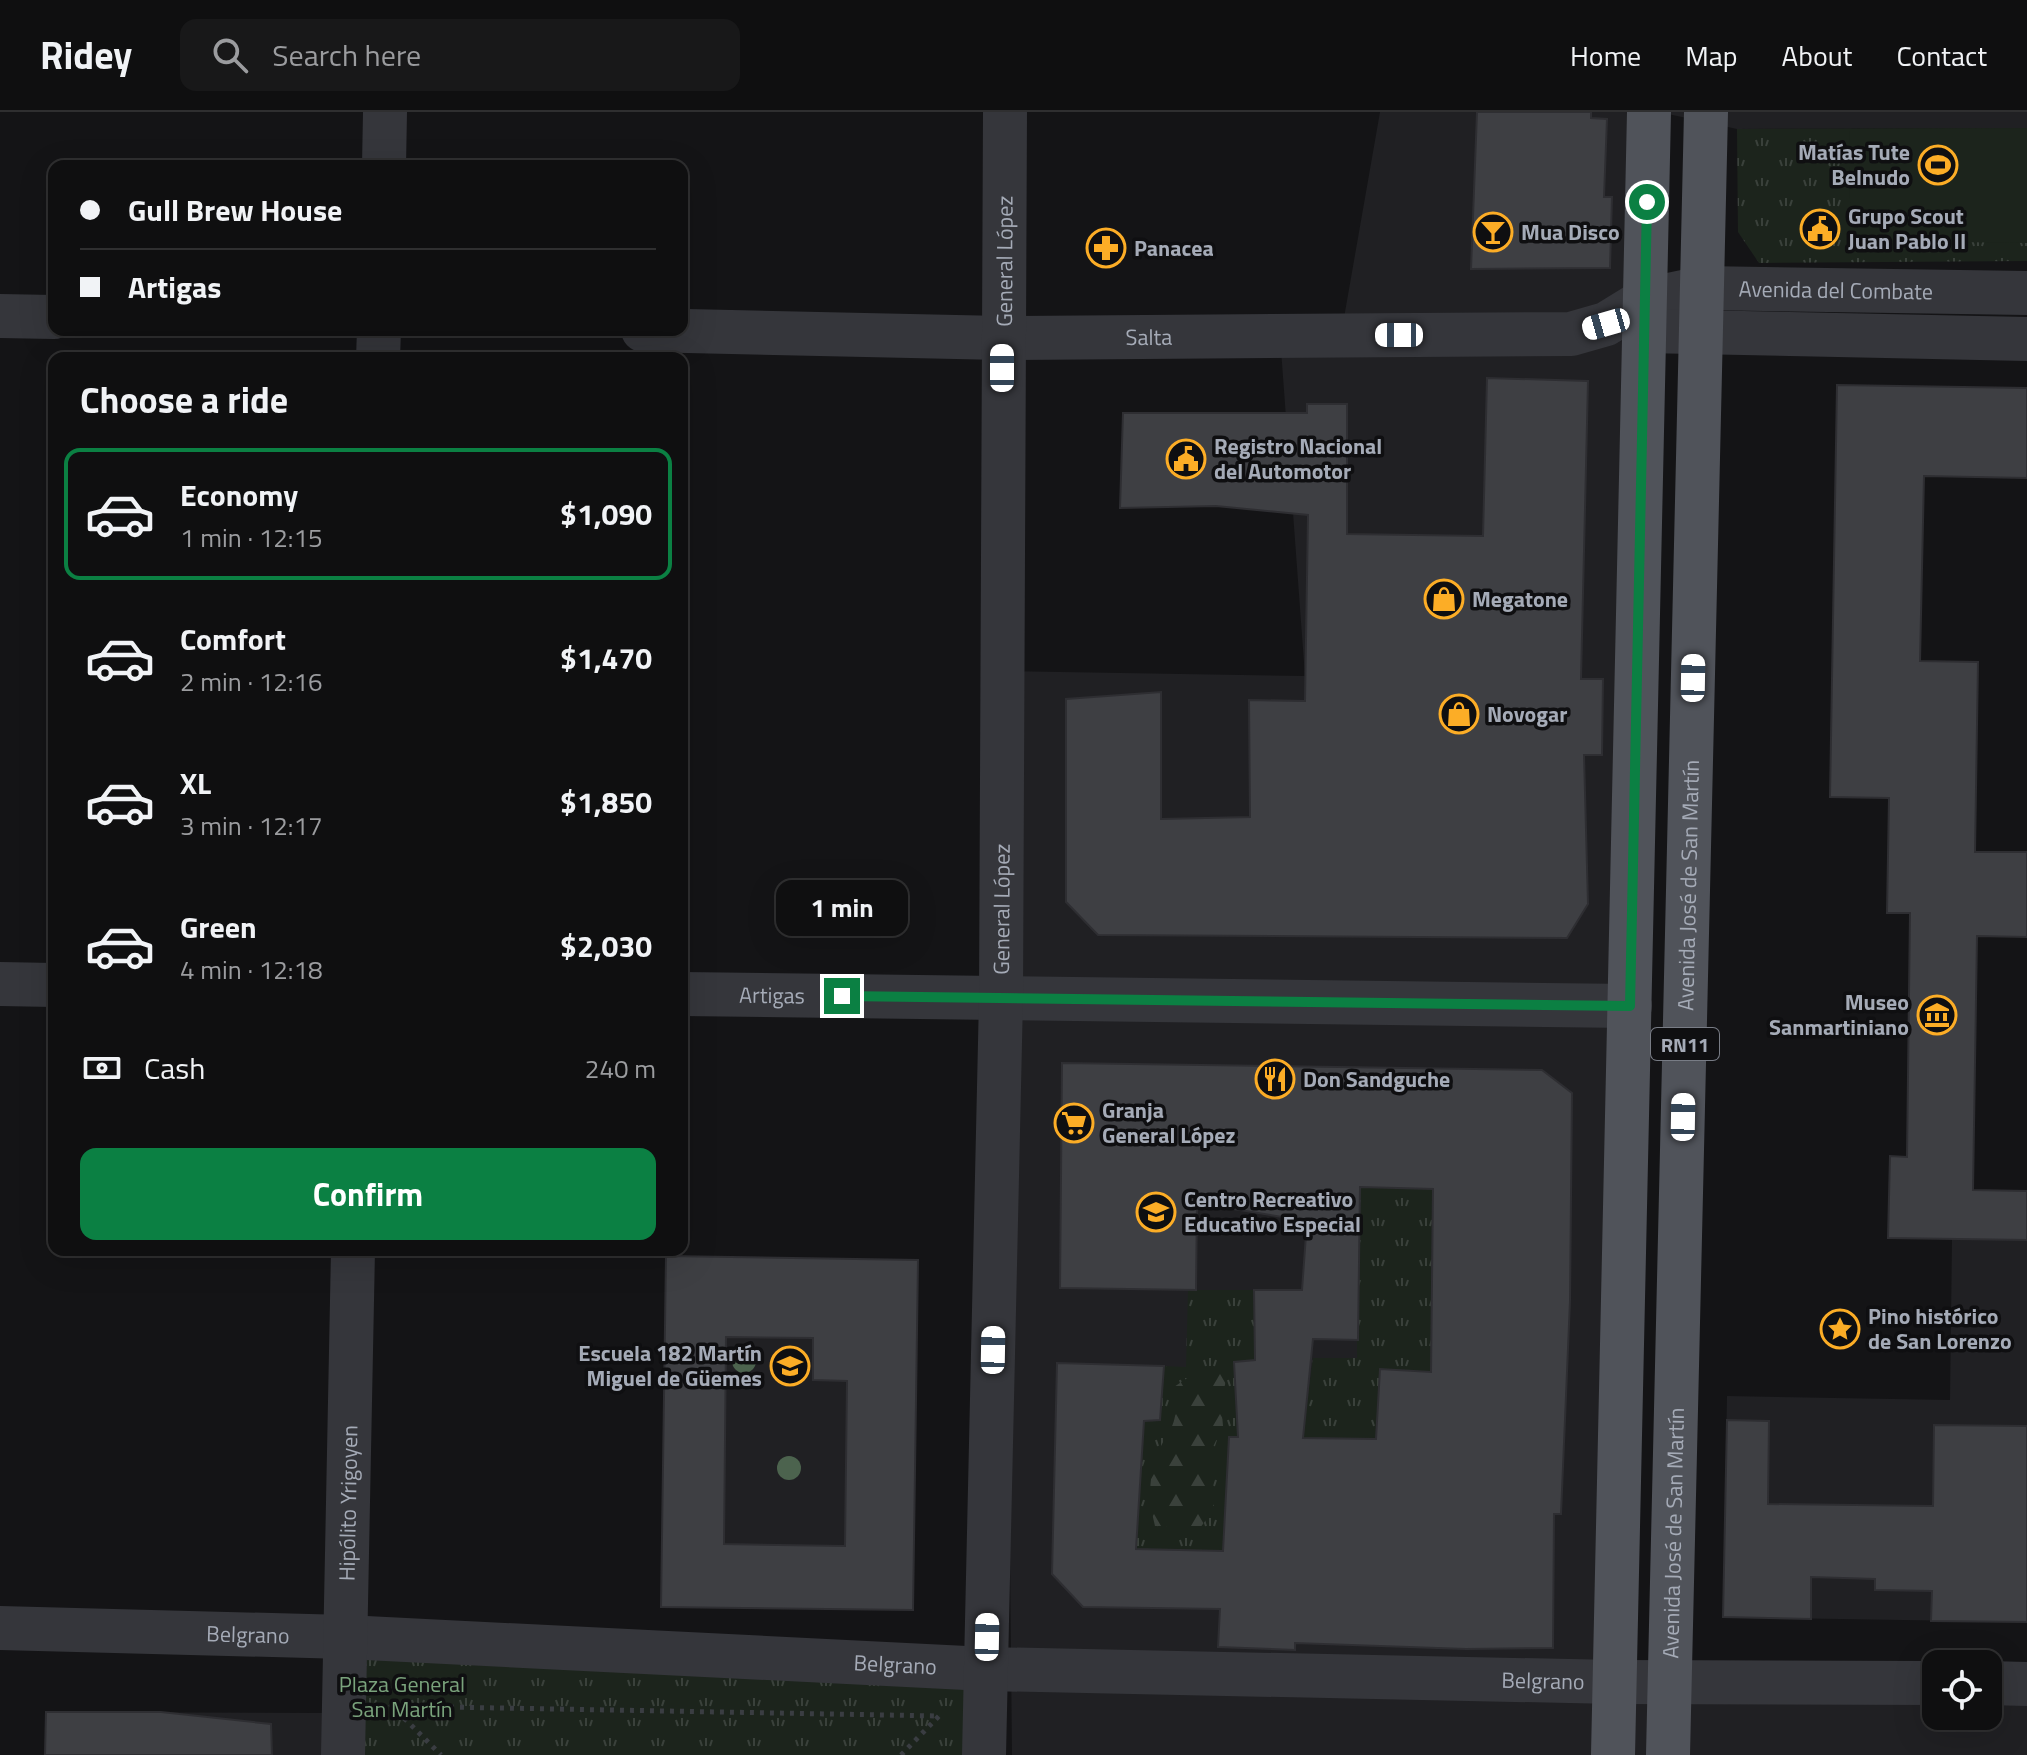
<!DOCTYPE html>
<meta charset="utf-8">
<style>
:root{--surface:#0f0f10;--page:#181819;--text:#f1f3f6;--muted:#9b9c9f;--line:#2f2f30;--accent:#0b8043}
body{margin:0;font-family:"Titillium Web",sans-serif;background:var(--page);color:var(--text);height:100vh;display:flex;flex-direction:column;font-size:30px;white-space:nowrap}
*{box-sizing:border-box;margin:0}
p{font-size:26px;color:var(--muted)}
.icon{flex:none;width:44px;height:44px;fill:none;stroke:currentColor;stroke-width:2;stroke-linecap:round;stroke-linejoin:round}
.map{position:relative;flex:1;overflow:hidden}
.panel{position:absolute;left:48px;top:240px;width:640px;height:904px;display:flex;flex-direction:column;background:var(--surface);border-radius:16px;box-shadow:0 8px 32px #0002,0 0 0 2px var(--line)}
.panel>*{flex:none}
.top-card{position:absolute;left:48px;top:48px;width:640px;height:176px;border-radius:16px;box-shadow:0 8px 32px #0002,0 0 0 2px var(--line);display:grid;align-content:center;height:176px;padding:0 32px;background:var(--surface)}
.tools{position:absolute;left:1922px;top:1538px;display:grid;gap:16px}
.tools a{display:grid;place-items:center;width:80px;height:80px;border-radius:16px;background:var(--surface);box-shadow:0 8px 32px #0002,0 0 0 2px var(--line);font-size:40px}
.end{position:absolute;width:36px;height:36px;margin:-18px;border:10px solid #0b8043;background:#fff;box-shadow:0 0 0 4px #fff}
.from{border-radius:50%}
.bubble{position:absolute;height:56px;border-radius:16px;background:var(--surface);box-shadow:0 8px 32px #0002,0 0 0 2px var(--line);font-size:26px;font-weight:700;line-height:56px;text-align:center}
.car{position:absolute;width:24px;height:48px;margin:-24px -12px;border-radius:10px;box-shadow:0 0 6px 2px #0007;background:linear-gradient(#fff 24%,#345 0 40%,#fff 0 76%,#345 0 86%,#fff 0)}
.top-card b{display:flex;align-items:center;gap:28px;height:76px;font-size:30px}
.top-card b+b{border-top:2px solid var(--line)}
.top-card i{width:20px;height:20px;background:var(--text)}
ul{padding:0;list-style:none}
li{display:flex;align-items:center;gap:24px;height:132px;margin:0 16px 12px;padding:0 16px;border:4px solid transparent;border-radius:16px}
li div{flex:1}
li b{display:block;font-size:30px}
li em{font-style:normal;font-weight:700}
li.active{border-color:var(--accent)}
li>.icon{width:72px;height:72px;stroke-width:1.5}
h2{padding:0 32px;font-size:36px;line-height:96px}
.pay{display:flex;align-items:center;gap:20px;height:88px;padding:0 32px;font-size:30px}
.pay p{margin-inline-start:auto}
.primary-button{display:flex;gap:16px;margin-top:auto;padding:16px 32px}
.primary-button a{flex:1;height:92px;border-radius:16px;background:var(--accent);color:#fff;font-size:32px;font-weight:700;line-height:92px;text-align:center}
header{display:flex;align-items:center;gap:48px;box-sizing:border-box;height:112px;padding:0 40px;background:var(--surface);border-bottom:2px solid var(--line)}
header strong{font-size:38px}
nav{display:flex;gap:44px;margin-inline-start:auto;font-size:28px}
.search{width:560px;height:72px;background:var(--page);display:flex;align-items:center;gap:20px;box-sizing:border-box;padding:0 28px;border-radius:16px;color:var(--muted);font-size:30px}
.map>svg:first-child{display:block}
.built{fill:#202023}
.grass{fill:url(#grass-tufts)}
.forest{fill:url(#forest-firs)}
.pitch{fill:#1c241c}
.building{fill:#3e3f43;stroke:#2e2e32;stroke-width:2;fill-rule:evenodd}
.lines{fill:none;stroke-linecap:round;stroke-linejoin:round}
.path{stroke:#3a3d42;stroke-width:5;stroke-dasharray:4 6;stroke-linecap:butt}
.minor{stroke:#35363b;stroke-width:44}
.tertiary{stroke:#35363b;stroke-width:44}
.primary{stroke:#50535a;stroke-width:44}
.tree{fill:#4c634e}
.route{stroke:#0b8043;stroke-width:10}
.labels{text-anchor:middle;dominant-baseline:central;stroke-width:7;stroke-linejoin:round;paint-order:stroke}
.shield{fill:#0f0f11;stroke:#787c85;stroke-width:2}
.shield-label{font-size:20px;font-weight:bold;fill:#a5abb7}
.poi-label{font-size:22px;font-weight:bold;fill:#a5abb7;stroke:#0f0f11;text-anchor:start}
.street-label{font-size:22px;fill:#a5abb7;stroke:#0f0f11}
.park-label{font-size:22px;fill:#7aa37c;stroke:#0f0f11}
</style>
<header>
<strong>Ridey</strong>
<div class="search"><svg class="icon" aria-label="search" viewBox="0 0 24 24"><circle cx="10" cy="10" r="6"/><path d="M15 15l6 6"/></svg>Search here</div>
<nav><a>Home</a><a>Map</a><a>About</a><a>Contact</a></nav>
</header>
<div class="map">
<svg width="2027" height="1643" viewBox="0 0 2027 1643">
<defs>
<pattern id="grass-tufts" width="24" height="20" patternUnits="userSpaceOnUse" patternTransform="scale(2)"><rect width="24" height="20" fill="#1c241c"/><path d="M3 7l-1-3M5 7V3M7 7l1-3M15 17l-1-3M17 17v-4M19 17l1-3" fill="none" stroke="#3a413b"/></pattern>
<pattern id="forest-firs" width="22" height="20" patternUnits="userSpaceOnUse" patternTransform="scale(2)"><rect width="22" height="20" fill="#1c241c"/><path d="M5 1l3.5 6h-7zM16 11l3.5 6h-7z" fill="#3a413b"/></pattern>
</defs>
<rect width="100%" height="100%" fill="#141416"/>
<g class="built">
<path d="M 1380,0 L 1649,0 L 1615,1569 L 1936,1571 L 1936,1604 L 1988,1604 L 1988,1571 L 2027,1572 L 2027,1643 L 1012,1643 L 1001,559 L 1305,564 L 1280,224 L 1341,223 Z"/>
<path d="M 1659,0 L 2027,0 L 2027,16 L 1737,17 Z"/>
<path d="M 1952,1127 L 2027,1128 L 2027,1510 L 1723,1505 L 1727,1284 L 1950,1288 Z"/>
<path d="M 666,1144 L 918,1148 L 913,1498 L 661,1495 Z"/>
<path d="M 46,1600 L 322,1601 L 322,1643 L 45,1643 Z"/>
</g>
<g class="grass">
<path d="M 2027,16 L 2027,149 L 1759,151 L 1738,120 L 1737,17 Z"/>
<path d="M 1357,1075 L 1432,1077 L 1431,1260 L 1380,1257 L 1376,1327 L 1229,1325 L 1219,1497 L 1166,1496 L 1168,1438 L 1136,1437 L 1144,1309 L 1160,1308 L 1164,1254 L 1186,1255 L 1188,1178 L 1254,1178 L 1255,1248 L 1234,1250 L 1307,1291 L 1313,1246 L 1357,1246 Z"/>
<path d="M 346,1525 L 986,1557 L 984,1643 L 343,1643 Z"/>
</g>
<path class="forest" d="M 1219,1254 L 1226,1268 L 1221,1291 L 1223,1314 L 1212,1337 L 1214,1397 L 1200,1416 L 1155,1414 C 1150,1394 1148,1373 1154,1352 C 1165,1315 1181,1321 1174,1275 L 1196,1260 Z"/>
<path class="pitch" d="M 2027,16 L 2027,131 L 1888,129 L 1849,89 L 1850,17 Z"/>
<g class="building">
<path d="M 1477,0 L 1591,0 L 1591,6 L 1607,7 L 1604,85 L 1612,85 L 1610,156 L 1471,157 Z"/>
<path d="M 1487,266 L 1588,269 L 1581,567 L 1603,567 L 1602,643 L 1584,643 L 1588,792 L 1567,826 L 1098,823 L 1066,790 L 1066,587 L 1161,580 L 1161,707 L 1250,705 L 1249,588 L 1305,589 L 1308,403 L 1216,394 L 1120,396 L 1123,301 L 1307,301 L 1307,292 L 1347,292 L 1347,422 L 1483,424 Z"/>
<path d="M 1837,273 L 2027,276 L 2027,366 L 1924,364 L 1920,549 L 1978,550 L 1975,740 L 2027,740 L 2027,825 L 1977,824 L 1973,1078 L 2027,1079 L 2027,1128 L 1888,1126 L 1890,1044 L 1907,1045 L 1910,801 L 1887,801 L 1889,686 L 1830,685 Z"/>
<path d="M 1062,951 L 1542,958 L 1572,981 L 1570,1189 L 1561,1402 L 1554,1402 L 1553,1536 L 1466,1537 L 1295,1531 L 1295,1538 L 1218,1535 L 1220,1497 L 1083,1495 L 1052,1462 L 1057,1251 L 1164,1254 L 1160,1308 L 1144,1309 L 1136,1437 L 1223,1439 L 1229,1325 L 1238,1325 L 1234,1250 L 1255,1248 L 1254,1178 L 1302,1178 L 1307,1109 L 1197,1091 L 1196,1178 L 1060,1176 ZM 1360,1075 L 1433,1077 L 1431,1260 L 1380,1257 L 1376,1327 L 1303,1326 L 1313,1227 L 1358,1228 Z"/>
<path d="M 666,1144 L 918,1148 L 913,1498 L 661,1495 ZM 726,1225 L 813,1226 L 813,1268 L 847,1269 L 845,1434 L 724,1432 Z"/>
<path d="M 1727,1308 L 1769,1309 L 1768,1392 L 1933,1394 L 1934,1313 L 2027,1314 L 2027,1510 L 1931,1509 L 1932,1479 L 1875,1478 L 1875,1467 L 1811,1465 L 1811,1507 L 1723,1505 Z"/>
<path d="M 46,1600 L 161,1600 L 271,1612 L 272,1643 L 45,1643 Z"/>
</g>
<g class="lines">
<g class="path">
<path d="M 390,1592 L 441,1643"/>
<path d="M 390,1594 L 940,1604"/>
<path d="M 901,1643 L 940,1603"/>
</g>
<g class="minor">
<path d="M 384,54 L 385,0"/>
<path d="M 0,204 L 54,205"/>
<path id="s1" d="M 643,218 L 1002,226 L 1571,222 L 1606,212 L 1645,188"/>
<path d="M 378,246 L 379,218"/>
<path d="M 0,872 L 54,873"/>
<path id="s2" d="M 682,882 L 1630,894"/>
<path id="s3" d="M 0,1516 L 346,1525 L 986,1557 L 1615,1570 L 1936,1571"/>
<path d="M 1988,1571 L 2027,1572"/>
<path id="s4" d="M 343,1643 L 353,1138"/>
<path id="s5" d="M 984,1643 L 1001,886 L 1005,0"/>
</g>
<g class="tertiary">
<path id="s6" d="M 1645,188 L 1702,176 L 2027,181"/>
<path d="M 1644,219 L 2027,227"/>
</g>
<g class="primary">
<path d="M 1613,1643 L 1649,0"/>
<path id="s7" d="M 1668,1643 L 1706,0"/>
</g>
</g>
<g class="tree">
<circle cx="1838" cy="1224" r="12"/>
<circle cx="744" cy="1249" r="12"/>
<circle cx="789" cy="1356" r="12"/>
</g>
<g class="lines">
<path class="route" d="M 842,884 L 1630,894 L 1647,90"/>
</g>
<defs>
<g id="stadium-ring" transform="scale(2)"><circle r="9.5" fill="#0f0f11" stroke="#fcad26" stroke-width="1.5"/><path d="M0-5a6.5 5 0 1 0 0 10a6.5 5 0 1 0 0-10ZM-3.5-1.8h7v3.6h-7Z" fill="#fcad26"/></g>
<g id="civic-ring" transform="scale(2)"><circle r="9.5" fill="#0f0f11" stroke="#fcad26" stroke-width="1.5"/><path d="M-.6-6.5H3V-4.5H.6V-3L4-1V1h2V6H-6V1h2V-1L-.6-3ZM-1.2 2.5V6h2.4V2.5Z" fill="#fcad26"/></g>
<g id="bar-ring" transform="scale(2)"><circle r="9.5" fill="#0f0f11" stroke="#fcad26" stroke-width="1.5"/><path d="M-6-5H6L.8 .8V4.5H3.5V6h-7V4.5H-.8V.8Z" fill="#fcad26"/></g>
<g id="pharmacy-ring" transform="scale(2)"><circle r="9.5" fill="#0f0f11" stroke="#fcad26" stroke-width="1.5"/><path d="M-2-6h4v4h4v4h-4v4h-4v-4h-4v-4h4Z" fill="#fcad26"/></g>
<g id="shop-ring" transform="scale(2)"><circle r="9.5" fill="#0f0f11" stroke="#fcad26" stroke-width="1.5"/><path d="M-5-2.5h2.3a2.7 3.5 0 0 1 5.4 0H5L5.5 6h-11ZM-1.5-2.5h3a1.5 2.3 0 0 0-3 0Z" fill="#fcad26"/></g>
<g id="museum-ring" transform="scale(2)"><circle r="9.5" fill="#0f0f11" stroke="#fcad26" stroke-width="1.5"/><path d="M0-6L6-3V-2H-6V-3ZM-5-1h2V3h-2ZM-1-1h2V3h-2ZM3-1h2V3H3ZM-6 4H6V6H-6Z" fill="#fcad26"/></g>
<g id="restaurant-ring" transform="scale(2)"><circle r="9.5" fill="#0f0f11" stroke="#fcad26" stroke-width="1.5"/><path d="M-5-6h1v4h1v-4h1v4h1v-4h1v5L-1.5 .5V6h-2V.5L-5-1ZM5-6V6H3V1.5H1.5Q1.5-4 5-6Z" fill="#fcad26"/></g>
<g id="supermarket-ring" transform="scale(2)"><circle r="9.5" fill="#0f0f11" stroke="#fcad26" stroke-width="1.5"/><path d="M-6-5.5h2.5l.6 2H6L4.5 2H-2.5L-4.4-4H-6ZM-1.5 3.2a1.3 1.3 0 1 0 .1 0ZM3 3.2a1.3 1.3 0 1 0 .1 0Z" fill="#fcad26"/></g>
<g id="school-ring" transform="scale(2)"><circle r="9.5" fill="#0f0f11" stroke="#fcad26" stroke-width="1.5"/><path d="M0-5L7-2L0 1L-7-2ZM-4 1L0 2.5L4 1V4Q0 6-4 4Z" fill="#fcad26"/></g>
<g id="sight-ring" transform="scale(2)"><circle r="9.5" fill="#0f0f11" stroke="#fcad26" stroke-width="1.5"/><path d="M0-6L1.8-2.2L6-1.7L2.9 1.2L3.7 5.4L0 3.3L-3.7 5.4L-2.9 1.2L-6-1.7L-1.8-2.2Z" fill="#fcad26"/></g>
</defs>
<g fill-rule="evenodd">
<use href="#stadium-ring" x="1938" y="53"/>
<use href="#civic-ring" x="1820" y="117"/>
<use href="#bar-ring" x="1493" y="120"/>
<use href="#pharmacy-ring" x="1106" y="136"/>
<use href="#civic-ring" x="1186" y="347"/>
<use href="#shop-ring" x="1444" y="487"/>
<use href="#shop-ring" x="1459" y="602"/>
<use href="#museum-ring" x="1937" y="903"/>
<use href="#restaurant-ring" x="1275" y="967"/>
<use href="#supermarket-ring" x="1074" y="1011"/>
<use href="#school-ring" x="1156" y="1100"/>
<use href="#sight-ring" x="1840" y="1217"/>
<use href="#school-ring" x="790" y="1254"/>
</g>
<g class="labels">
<rect class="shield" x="1651" y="916" width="68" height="32" rx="6"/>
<g class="shield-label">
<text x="1685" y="932">RN11</text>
</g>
<g class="poi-label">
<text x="1910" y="40" text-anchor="end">Matías Tute<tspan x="1910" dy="25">Belnudo</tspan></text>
<text x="1848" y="104">Grupo Scout<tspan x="1848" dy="25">Juan Pablo II</tspan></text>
<text x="1521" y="120">Mua Disco</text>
<text x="1134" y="136">Panacea</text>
<text x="1214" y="334">Registro Nacional<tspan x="1214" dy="25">del Automotor</tspan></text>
<text x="1472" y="487">Megatone</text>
<text x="1487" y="602">Novogar</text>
<text x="1909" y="890" text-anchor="end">Museo<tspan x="1909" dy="25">Sanmartiniano</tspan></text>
<text x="1303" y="967">Don Sandguche</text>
<text x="1102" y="998">Granja<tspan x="1102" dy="25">General López</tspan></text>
<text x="1184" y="1087">Centro Recreativo<tspan x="1184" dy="25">Educativo Especial</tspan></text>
<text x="1868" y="1204">Pino histórico<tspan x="1868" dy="25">de San Lorenzo</tspan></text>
<text x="762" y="1241" text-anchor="end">Escuela 182 Martín<tspan x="762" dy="25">Miguel de Güemes</tspan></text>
</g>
<g class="street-label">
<text stroke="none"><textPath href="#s5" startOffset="1494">General López</textPath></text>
<text stroke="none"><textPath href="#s6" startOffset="192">Avenida del Combate</textPath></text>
<text stroke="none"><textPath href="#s1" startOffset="506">Salta</textPath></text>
<text stroke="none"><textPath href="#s7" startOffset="870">Avenida José de San Martín</textPath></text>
<text stroke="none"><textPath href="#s5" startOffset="846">General López</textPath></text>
<text stroke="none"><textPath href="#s2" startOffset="90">Artigas</textPath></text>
<text stroke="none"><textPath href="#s4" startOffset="252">Hipólito Yrigoyen</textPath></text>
<text stroke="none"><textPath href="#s7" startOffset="222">Avenida José de San Martín</textPath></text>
<text stroke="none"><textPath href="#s3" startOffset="248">Belgrano</textPath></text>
<text stroke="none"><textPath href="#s3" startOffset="896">Belgrano</textPath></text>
<text stroke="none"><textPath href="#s3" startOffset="1544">Belgrano</textPath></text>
</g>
<g class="park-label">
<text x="402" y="1572">Plaza General<tspan x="402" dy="25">San Martín</tspan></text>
</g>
</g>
</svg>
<div class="tools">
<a><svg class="icon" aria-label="locate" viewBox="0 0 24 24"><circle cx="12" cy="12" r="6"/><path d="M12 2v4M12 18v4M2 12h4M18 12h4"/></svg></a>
</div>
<i class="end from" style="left:1647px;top:90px"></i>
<i class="end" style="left:842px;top:884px"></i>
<div class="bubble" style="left:776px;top:768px;width:132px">1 min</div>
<i class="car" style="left:1606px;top:212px;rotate:254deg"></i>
<i class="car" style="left:1399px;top:223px;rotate:270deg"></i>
<i class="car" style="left:1002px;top:256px;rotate:0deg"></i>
<i class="car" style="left:1693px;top:566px;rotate:1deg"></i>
<i class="car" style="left:1683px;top:1005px;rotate:1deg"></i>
<i class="car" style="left:993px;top:1238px;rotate:1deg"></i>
<i class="car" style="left:987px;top:1525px;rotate:1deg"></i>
<div class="top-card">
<b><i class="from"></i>Gull Brew House</b>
<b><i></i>Artigas</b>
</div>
<section class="panel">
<h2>Choose a ride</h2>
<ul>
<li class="active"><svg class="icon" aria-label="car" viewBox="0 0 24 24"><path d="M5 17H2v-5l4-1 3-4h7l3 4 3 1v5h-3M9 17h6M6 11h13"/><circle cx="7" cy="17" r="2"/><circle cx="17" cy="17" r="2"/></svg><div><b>Economy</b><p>1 min · 12:15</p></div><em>$1,090</em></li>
<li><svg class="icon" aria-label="car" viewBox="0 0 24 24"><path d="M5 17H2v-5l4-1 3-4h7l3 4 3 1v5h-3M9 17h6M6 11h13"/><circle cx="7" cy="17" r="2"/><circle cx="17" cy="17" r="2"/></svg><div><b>Comfort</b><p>2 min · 12:16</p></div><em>$1,470</em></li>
<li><svg class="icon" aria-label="car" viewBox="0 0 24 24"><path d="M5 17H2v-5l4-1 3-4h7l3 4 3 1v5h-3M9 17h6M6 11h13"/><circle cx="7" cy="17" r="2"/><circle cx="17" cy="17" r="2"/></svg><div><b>XL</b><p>3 min · 12:17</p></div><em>$1,850</em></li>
<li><svg class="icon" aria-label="car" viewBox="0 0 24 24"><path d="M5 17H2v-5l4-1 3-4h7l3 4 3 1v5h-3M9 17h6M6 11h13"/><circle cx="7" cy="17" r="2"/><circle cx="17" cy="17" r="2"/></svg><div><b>Green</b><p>4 min · 12:18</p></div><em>$2,030</em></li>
</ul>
<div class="pay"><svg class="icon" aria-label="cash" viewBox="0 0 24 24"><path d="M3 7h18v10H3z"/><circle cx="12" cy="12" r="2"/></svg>Cash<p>240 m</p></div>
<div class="primary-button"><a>Confirm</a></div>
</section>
</div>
